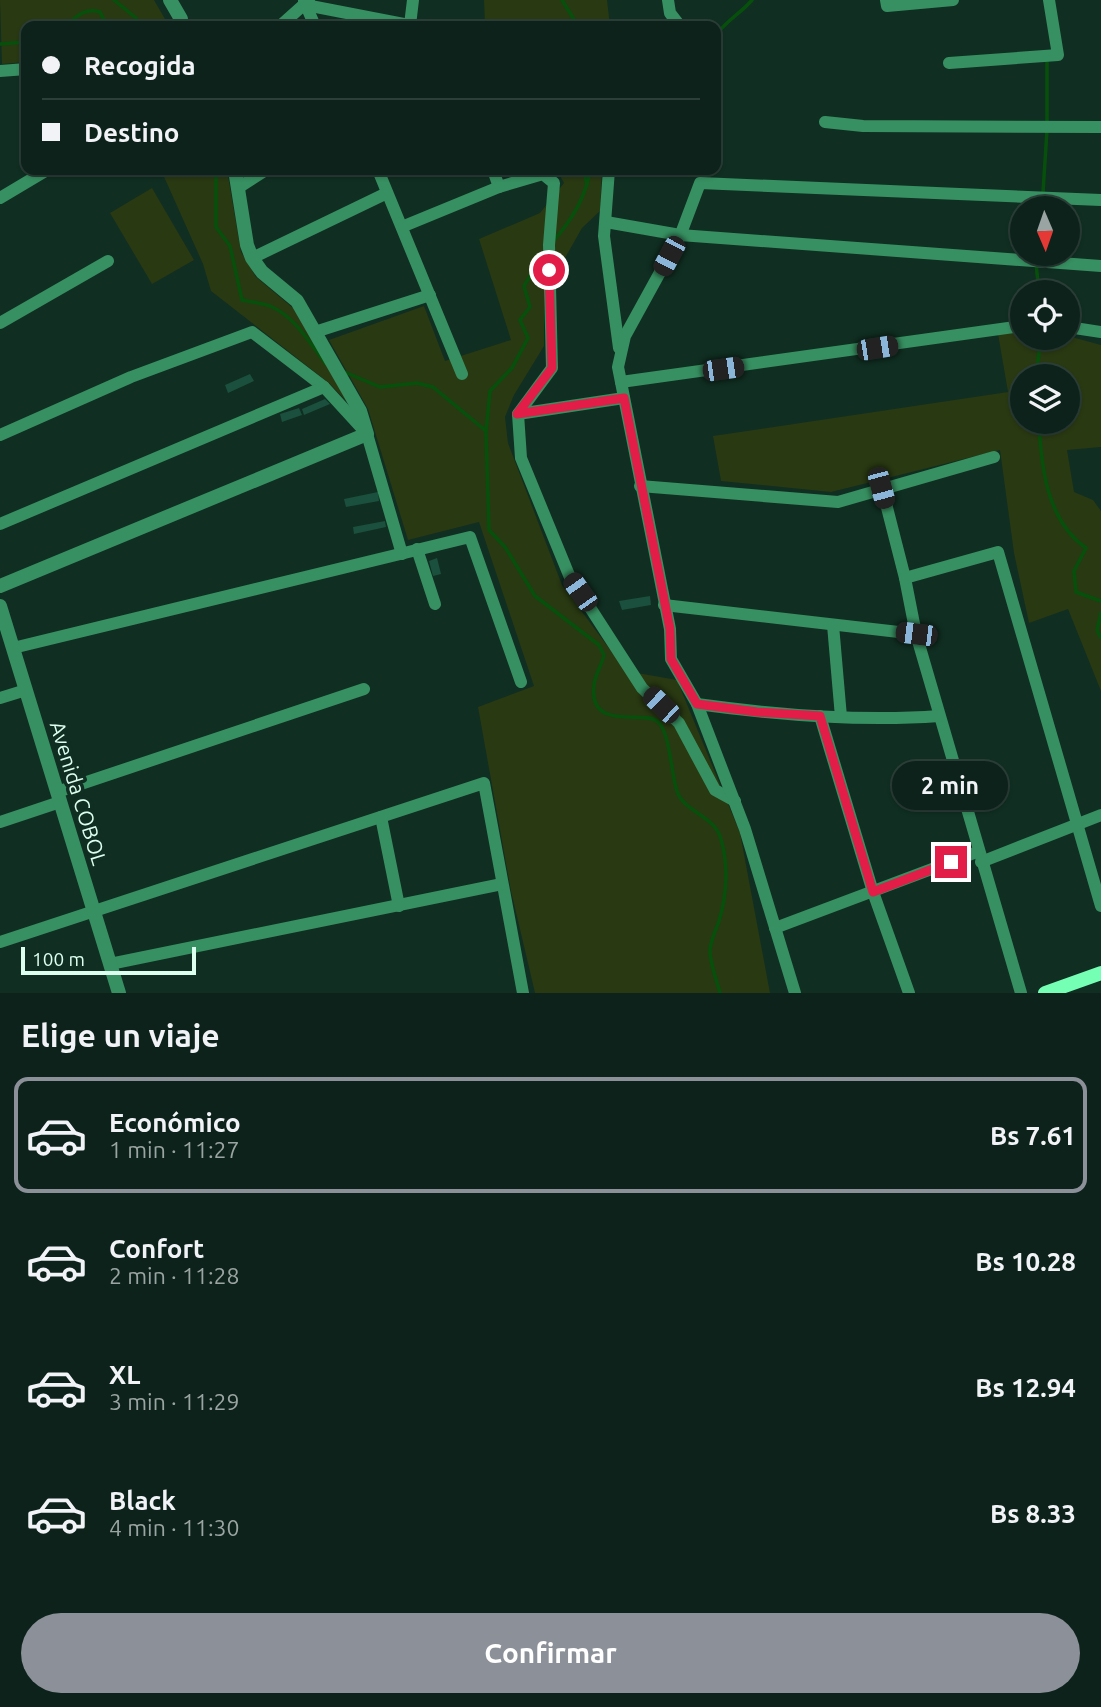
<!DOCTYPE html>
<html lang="es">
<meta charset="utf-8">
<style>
:root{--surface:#0c221a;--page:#152a23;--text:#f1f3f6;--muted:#9aa4a2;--line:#2c3f39;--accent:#8c9099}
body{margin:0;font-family:Ubuntu,sans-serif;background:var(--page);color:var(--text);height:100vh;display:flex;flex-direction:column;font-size:26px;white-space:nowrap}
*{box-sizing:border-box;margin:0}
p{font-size:23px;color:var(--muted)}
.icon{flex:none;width:38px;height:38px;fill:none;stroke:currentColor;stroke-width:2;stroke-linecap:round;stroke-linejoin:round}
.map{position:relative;height:993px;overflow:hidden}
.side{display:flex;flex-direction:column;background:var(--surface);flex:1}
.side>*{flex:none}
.hud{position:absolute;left:21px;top:21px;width:700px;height:154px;border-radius:14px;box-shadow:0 2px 5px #0004,0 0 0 2px var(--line);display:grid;align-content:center;height:154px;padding:0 21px;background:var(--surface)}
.needle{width:46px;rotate:178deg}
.buttons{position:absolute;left:1010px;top:196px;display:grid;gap:14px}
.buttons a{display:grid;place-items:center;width:70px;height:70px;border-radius:50%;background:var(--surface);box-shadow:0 2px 5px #0004,0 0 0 2px var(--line);font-size:35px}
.scale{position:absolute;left:21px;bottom:18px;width:175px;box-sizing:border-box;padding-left:7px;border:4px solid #ddfff0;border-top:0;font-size:19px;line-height:24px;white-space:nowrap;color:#ddfff0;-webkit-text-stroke:5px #102e22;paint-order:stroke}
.end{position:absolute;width:32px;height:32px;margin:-16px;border:9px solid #e11d48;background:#fff;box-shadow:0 0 0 4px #fff}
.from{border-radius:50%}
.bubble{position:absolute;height:49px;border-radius:24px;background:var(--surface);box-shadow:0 2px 5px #0004,0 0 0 2px var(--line);font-size:23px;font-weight:600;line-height:49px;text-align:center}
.car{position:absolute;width:21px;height:42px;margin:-21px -10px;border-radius:9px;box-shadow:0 0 5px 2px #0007;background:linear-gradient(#222 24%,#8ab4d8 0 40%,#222 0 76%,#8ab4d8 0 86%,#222 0)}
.hud b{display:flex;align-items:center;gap:24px;height:66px;font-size:26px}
.hud b+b{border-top:2px solid var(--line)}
.hud i{width:18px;height:18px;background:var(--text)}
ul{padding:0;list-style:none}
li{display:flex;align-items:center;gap:21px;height:116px;margin:0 14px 10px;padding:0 7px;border:4px solid transparent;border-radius:14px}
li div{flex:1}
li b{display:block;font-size:26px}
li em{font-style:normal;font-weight:600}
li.on{border-color:var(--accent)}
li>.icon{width:63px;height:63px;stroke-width:1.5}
h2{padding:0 21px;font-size:32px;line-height:84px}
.primary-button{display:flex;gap:14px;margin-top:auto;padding:14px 21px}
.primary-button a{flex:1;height:80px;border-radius:42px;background:var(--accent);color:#fff;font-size:28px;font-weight:600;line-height:80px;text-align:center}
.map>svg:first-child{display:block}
.green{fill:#293912;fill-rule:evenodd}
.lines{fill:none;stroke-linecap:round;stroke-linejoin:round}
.stream{stroke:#07500c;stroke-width:3.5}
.building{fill:#1a503d}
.minor{stroke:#379061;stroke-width:12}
.tertiary{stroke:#379061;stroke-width:14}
.secondary{stroke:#74ffb4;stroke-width:14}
.route{stroke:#e11d48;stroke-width:9}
.labels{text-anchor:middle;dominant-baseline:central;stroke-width:7;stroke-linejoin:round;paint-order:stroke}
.street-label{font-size:21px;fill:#ddfff0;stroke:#102e22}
</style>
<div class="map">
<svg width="1101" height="993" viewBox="0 0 1101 993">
<rect width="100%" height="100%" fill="#102e22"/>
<g class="green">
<path d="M 0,0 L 154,0 L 169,26 L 26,26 L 26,62 L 2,64 Z"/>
<path d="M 484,0 L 607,0 L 610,26 L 485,26 Z"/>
<path d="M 161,170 L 227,170 L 241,252 L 256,277 L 293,308 L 348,403 L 329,383 L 211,291 L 203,264 Z"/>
<path d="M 557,170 L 602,170 L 600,211 L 582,228 L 544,295 L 544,346 L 514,395 L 505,417 L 508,443 L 562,585 L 626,671 L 677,680 L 740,833 L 770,993 L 535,993 L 511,891 L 478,707 L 534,686 L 479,522 L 408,540 L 368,409 L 329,340 L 424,306 L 445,361 L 511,340 L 479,239 L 540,213 L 564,183 Z"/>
<path d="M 152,188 L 194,260 L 152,284 L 110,213 Z"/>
<path d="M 1022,332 L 1022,338 L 1068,336 L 1101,345 L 1101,447 L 1067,450 L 1074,492 L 1093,500 L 1101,511 L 1101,691 L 1068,609 L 1029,623 L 1014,553 L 1000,450 L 831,492 L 721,481 L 713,436 L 1008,392 L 998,334 ZM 1022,376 L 1068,376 L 1068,422 L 1022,422 Z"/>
</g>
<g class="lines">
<g class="stream">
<path d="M 114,0 L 136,18 L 140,26"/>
<path d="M 562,0 L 578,26"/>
<path d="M 65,26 C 76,17 85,7 100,12 L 107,26"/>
<path d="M 716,35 C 726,21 741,13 752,0"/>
<path d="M 0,44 L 26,42"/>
<path d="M 1047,122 L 1047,62"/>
<path d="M 216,170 L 216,227 L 230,246 L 242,300 C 251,302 262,303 270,306 C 296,317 310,344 326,364"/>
<path d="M 584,170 L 587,185"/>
<path d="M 1042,208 L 1047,130"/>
<path d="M 554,240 C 572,220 586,196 590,170"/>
<path d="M 545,251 L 524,286 L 530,307 L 520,320 L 528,338 L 512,368 L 490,391 L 486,432 L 489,530 L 505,547 L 535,596 L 599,645 L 604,655 C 602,665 595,674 594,685 C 588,732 643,710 657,721 C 670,730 671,774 677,791 C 683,811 712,815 720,836 C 729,863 727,895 719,921 C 716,930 710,942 710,951 C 710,964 717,981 720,993"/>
<path d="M 1035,254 L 1039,292"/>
<path d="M 342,371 L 380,387 L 417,383 L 433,387 L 486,431"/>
<path d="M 1036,376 L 1041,338"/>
<path d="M 1039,422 C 1041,467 1047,521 1086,548 L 1074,571 L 1076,592 L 1101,601"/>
<path d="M 1101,613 L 1097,630 L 1101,638"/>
</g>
</g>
<g class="building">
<path d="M 250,374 L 254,381 L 228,393 L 225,385 Z"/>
<path d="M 325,399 L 330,404 L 304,415 L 302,409 Z"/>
<path d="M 299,408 L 302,415 L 282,422 L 280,414 Z"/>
<path d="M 378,492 L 379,501 L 346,507 L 344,499 Z"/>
<path d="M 385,521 L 386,527 L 354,534 L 353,527 Z"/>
<path d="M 437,558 L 441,574 L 433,576 L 429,561 Z"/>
<path d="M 650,596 L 651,605 L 622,610 L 619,601 Z"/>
</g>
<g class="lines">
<g class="minor">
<path d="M 668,0 L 670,13 L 680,26"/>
<path d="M 886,0 L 887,6 L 953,0"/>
<path d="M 304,1 L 315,26"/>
<path d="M 306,5 L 414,26"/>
<path d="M 410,25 L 413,0"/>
<path d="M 280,26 L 309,0"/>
<path d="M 949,63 L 1058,55 L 1049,0"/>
<path d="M 0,71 L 26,69"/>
<path d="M 825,122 L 863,126 L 1101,127"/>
<path d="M 378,170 L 462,374"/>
<path d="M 493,170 L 499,187"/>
<path d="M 609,170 L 604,236 L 619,348"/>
<path d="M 238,188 L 266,170"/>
<path d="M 0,198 L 47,170"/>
<path d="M 606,222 L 680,235 L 1101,266"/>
<path d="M 404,226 L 499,187 L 543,174 L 554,183 L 549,245 L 552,368 L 518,414 L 521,458 L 569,575 L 642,688 L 679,723 L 715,790 L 735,801"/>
<path d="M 252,258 L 387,193"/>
<path d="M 0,323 L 108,261"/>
<path d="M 1068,327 L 1101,332"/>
<path d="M 315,332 L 430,295"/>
<path d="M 621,382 L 1022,326"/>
<path d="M 518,414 L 624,398"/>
<path d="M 0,435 L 131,377 L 252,332 L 324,387 L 367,434 L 402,554"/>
<path d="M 640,486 L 838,502 L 994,457"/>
<path d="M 882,488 L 905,578 L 916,634 L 1021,993"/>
<path d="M 0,524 L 324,387"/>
<path d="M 417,549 L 435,604"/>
<path d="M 905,578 L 998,552 L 1101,906"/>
<path d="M 664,605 L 916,634"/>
<path d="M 833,625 L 841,717"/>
<path d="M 13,648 L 470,537 L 521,682"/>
<path d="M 0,698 L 26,690"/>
<path d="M 697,704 C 777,715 859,722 939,716"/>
<path d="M 820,716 L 873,892 L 909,993"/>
<path d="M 57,792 L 364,689"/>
<path d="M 381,817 L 399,906"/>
<path d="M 0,822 L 60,802"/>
<path d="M 981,862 L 1101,815"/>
<path d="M 775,928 L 977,852"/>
<path d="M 0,942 L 484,783 L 523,993"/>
<path d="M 110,964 L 502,884"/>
<path d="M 795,993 L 745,829 L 697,704 L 671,659 L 670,629 L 618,367 L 625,336 L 680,236 L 700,183 L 1101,200"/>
</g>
<g class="tertiary">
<path d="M 170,0 L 181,19 L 181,26"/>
<path d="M 0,586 L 367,434 L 360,411 L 297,301 L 262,272 L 252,258 L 247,245 L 235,170"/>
<path d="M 0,606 L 119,993"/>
</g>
<path class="secondary" d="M 1045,993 L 1101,973"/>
</g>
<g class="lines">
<path class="route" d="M 549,270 L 552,368 L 517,414 L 624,398 L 670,629 L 671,659 L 697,704 L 757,712 L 820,716 L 873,892 L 951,862"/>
</g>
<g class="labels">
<g class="street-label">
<text transform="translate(79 793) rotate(73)">Avenida COBOL</text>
</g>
</g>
</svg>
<div class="buttons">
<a><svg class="needle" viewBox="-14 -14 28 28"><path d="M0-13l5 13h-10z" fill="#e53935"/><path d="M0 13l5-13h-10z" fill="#9aa4a2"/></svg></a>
<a><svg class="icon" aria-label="locate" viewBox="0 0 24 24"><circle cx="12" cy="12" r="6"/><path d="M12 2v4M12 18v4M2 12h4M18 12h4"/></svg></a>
<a><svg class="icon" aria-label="layers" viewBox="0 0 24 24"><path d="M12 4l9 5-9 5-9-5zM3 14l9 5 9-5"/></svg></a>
</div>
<div class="scale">100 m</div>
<i class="end from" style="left:549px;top:270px"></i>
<i class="end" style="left:951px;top:862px"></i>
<div class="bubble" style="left:892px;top:761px;width:116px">2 min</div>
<i class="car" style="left:669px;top:256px;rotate:208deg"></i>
<i class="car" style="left:877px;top:348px;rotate:81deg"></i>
<i class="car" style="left:723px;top:369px;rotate:82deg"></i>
<i class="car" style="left:881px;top:488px;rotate:165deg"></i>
<i class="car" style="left:580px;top:592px;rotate:325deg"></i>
<i class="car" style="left:916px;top:634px;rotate:277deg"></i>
<i class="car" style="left:661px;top:705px;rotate:314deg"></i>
<div class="hud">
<b><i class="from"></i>Recogida</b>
<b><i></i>Destino</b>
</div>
</div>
<section class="side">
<h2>Elige un viaje</h2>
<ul>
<li class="on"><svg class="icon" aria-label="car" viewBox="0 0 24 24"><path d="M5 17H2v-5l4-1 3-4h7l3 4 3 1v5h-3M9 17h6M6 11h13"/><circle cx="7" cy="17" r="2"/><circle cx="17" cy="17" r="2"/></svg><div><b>Económico</b><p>1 min · 11:27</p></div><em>Bs 7.61</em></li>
<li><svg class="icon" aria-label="car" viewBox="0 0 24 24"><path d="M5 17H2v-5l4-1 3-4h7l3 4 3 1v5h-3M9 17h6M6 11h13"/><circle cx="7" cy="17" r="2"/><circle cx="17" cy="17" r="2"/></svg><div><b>Confort</b><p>2 min · 11:28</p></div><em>Bs 10.28</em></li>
<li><svg class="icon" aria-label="car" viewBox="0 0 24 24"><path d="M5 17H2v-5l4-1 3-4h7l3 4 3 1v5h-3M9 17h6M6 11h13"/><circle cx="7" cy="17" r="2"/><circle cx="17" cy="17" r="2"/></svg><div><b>XL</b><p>3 min · 11:29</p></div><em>Bs 12.94</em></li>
<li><svg class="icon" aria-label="car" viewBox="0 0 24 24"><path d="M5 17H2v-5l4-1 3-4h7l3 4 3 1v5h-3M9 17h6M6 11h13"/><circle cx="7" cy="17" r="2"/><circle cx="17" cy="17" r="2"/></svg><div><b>Black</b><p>4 min · 11:30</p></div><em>Bs 8.33</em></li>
</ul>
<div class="primary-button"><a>Confirmar</a></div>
</section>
